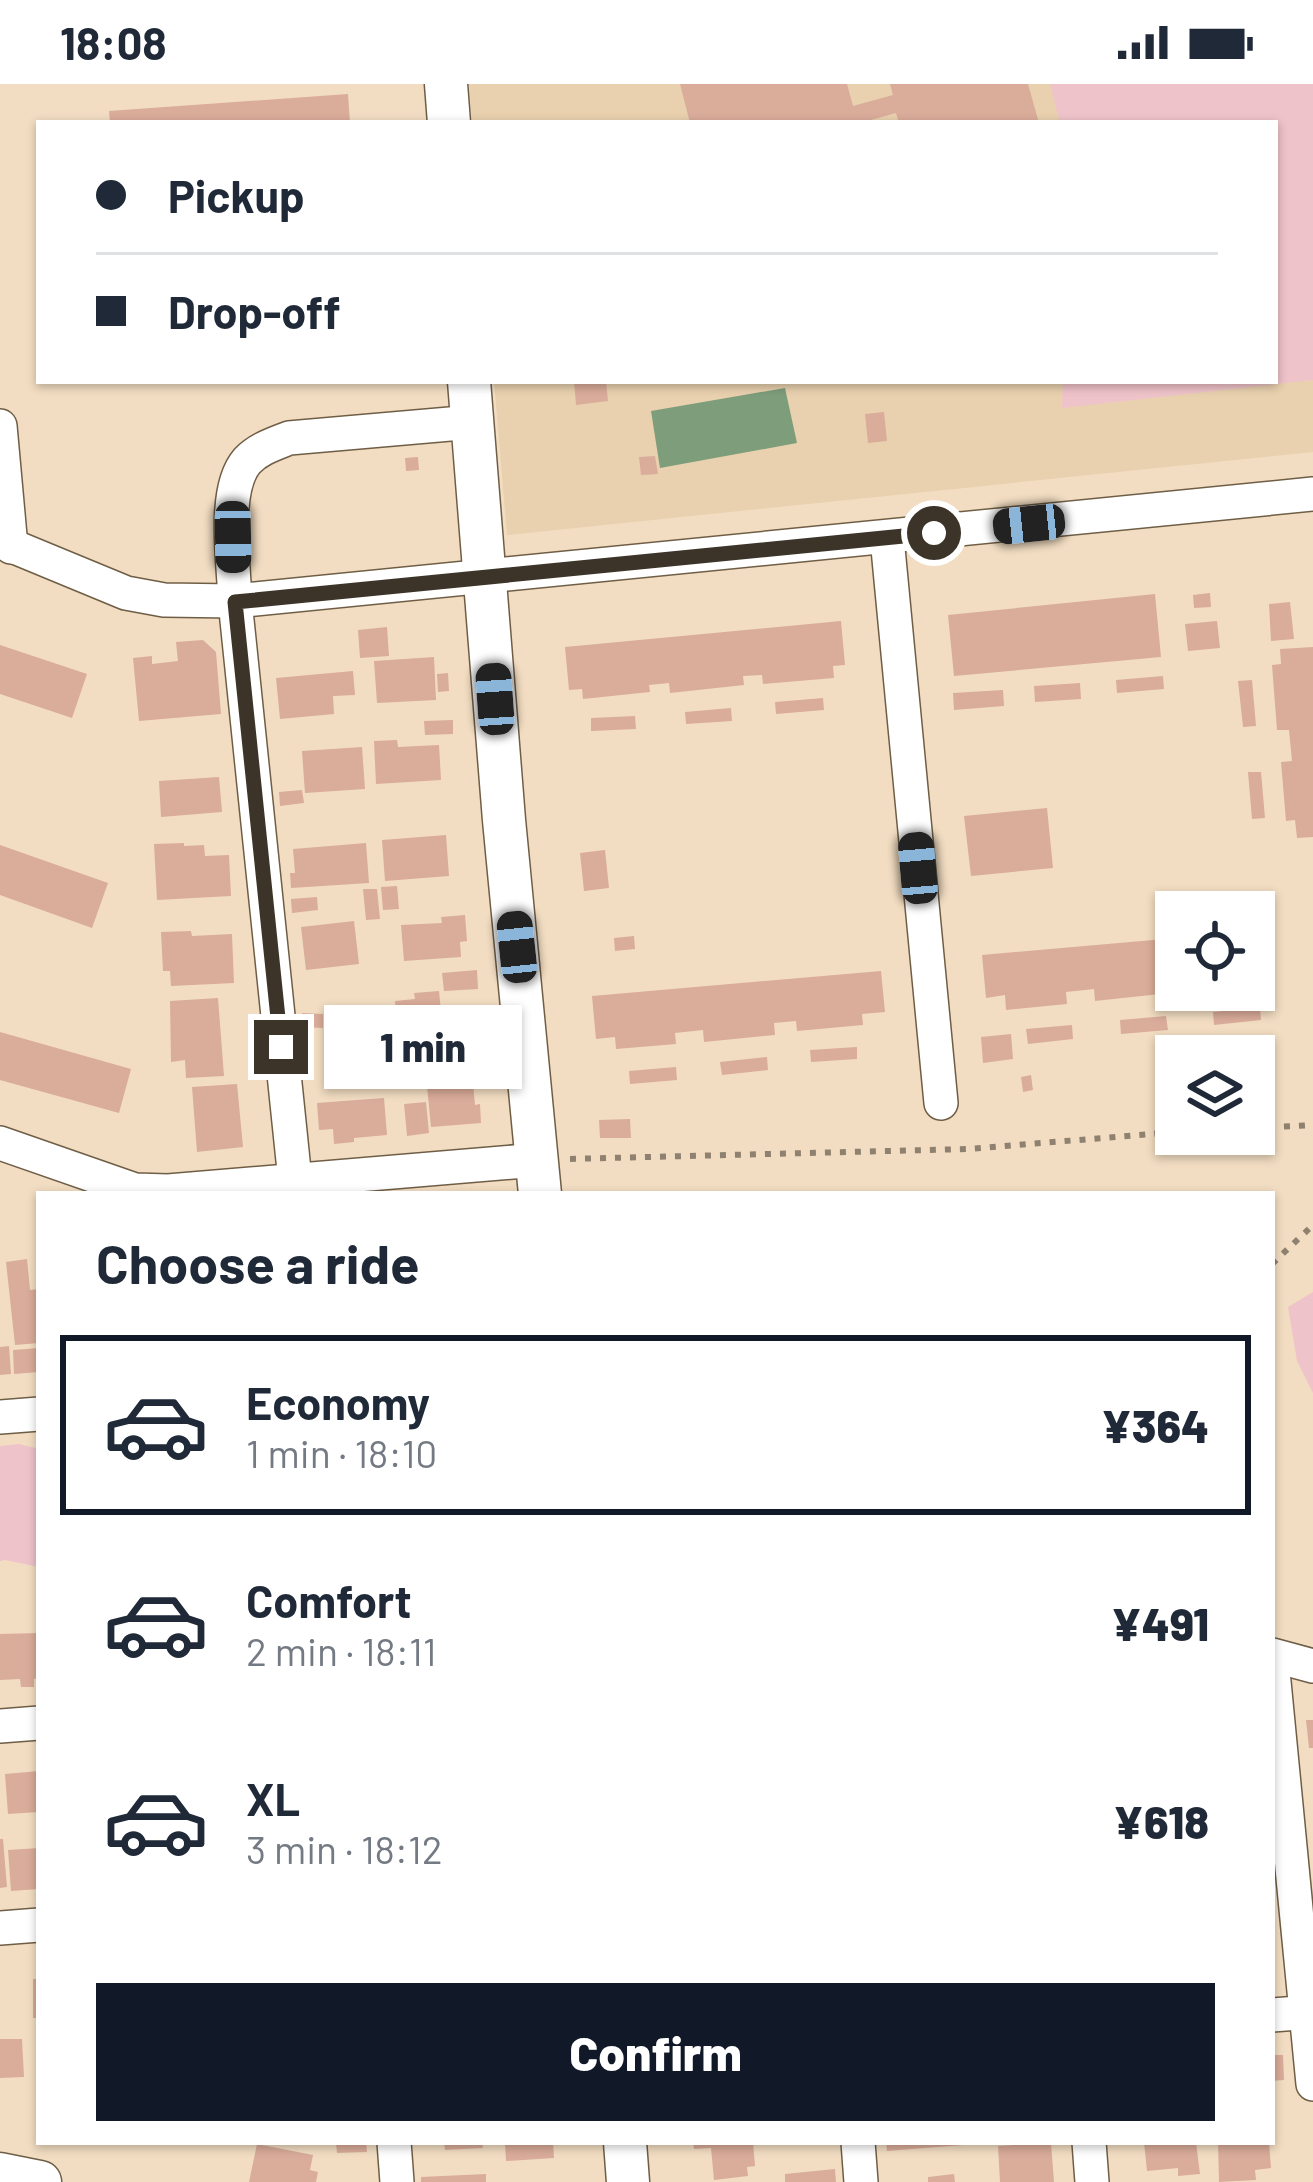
<!DOCTYPE html>
<meta charset="utf-8">
<style>
:root{--surface:#fff;--page:#f6f6f7;--text:#1f2937;--muted:#747a83;--line:#e0e1e3;--accent:#111827}
body{margin:0;font-family:Barlow,sans-serif;background:var(--page);color:var(--text);height:100vh;display:flex;flex-direction:column;font-size:45px;white-space:nowrap}
*{box-sizing:border-box;margin:0}
p{font-size:39px;color:var(--muted)}
.icon{flex:none;width:66px;height:66px;fill:none;stroke:currentColor;stroke-width:2;stroke-linecap:round;stroke-linejoin:round}
.map{position:relative;flex:1;overflow:hidden}
.sheet{position:absolute;left:36px;top:1107px;width:1239px;height:954px;display:flex;flex-direction:column;background:var(--surface);border-radius:0px;box-shadow:0 3px 9px #0004}
.sheet>*{flex:none}
.top-card{position:absolute;left:36px;top:36px;width:1242px;height:264px;border-radius:0px;box-shadow:0 3px 9px #0004;display:grid;align-content:center;height:264px;padding:0 60px;background:var(--surface)}
.buttons{position:absolute;left:1155px;top:807px;display:grid;gap:24px}
.buttons a{display:grid;place-items:center;width:120px;height:120px;border-radius:0px;background:var(--surface);box-shadow:0 3px 9px #0004;font-size:60px}
.end{position:absolute;width:54px;height:54px;margin:-27px;border:15px solid #3c3429;background:#fff;box-shadow:0 0 0 6px #fff}
.from{border-radius:50%}
.bubble{position:absolute;height:84px;border-radius:0px;background:var(--surface);box-shadow:0 3px 9px #0004;font-size:39px;font-weight:800;line-height:84px;text-align:center}
.car{position:absolute;width:36px;height:72px;margin:-36px -18px;border-radius:15px;box-shadow:0 0 9px 3px #0007;background:linear-gradient(#222 24%,#8ab4d8 0 40%,#222 0 76%,#8ab4d8 0 86%,#222 0)}
.top-card b{display:flex;align-items:center;gap:42px;height:114px;font-size:45px}
.top-card b+b{border-top:3px solid var(--line)}
.top-card i{width:30px;height:30px;background:var(--text)}
ul{padding:0;list-style:none}
li{display:flex;align-items:center;gap:36px;height:180px;margin:0 24px 18px;padding:0 36px;border:6px solid transparent;border-radius:0px}
li div{flex:1}
li b{display:block;font-size:45px}
li em{font-style:normal;font-weight:800}
li.on{border-color:var(--accent)}
li>.icon{width:108px;height:108px;stroke-width:1.5}
h2{padding:0 60px;font-size:54px;line-height:144px}
.button{display:flex;gap:24px;margin-top:auto;padding:24px 60px}
.button a{flex:1;height:138px;border-radius:0px;background:var(--accent);color:#fff;font-size:48px;font-weight:800;line-height:138px;text-align:center}
.status{display:flex;justify-content:space-between;align-items:center;height:84px;padding:0 60px;background:var(--surface);direction:ltr}
.status svg{height:33px;fill:currentColor}
.map>svg:first-child{display:block}
.built{fill:#e9d1af}
.green{fill:#efc3ca}
.water{fill:#7e9d7b}
.building{fill:#daac9a}
.lines{fill:none;stroke-linecap:round;stroke-linejoin:round}
.minor-casing{stroke:#6f5e46;stroke-width:36}
.tertiary-casing{stroke:#6f5e46;stroke-width:45}
.path{stroke:#8f816f;stroke-width:6;stroke-dasharray:6 9;stroke-linecap:butt}
.minor{stroke:#fff;stroke-width:33}
.tertiary{stroke:#fff;stroke-width:42}
.route{stroke:#3c3429;stroke-width:15}
</style>
<div class="status"><b>18:08</b><svg viewBox="0 0 49 12"><path d="M0 12V9h3v3zM5 12V6h3v6zM10 12V3h3v9zM15 12V0h3v12zM26 1h20v11H26zM47 4h2v5h-2z"/></svg></div>
<div class="map">
<svg width="1313" height="2098" viewBox="0 0 1313 2098">
<rect width="100%" height="100%" fill="#f2ddc2"/>
<path class="built" d="M 469,0 L 1313,0 L 1313,368 L 507,451 L 494,297 L 1275,297 L 1275,39 L 472,39 Z"/>
<g class="green">
<path d="M 1050,0 L 1313,0 L 1313,296 L 1062,324 L 1063,297 L 1275,297 L 1275,39 L 1060,39 Z"/>
<path d="M 1313,1208 L 1313,1309 L 1297,1277 L 1288,1223 Z"/>
<path d="M 19,1360 L 39,1365 L 39,1483 L 5,1476 L 0,1477 L 0,1362 Z"/>
</g>
<path class="water" d="M 785,304 L 797,359 L 660,384 L 651,327 Z"/>
<g class="building">
<path d="M 680,0 L 847,0 L 853,22 L 893,11 L 890,0 L 1028,0 L 1039,39 L 899,39 L 896,29 L 860,39 L 690,39 Z"/>
<path d="M 348,10 L 350,39 L 110,39 L 109,27 Z"/>
<path d="M 574,297 L 606,297 L 608,317 L 576,321 Z"/>
<path d="M 884,328 L 887,357 L 868,359 L 865,330 Z"/>
<path d="M 655,372 L 658,390 L 641,391 L 639,373 Z"/>
<path d="M 418,373 L 419,386 L 406,387 L 405,374 Z"/>
<path d="M 1210,509 L 1211,523 L 1194,524 L 1193,511 Z"/>
<path d="M 1155,510 L 1161,573 L 954,592 L 948,531 Z"/>
<path d="M 1290,518 L 1294,555 L 1271,557 L 1269,520 Z"/>
<path d="M 841,537 L 845,581 L 833,582 L 834,594 L 763,600 L 762,591 L 743,592 L 744,601 L 670,609 L 669,599 L 649,601 L 650,608 L 583,615 L 582,605 L 569,606 L 565,563 Z"/>
<path d="M 1217,537 L 1220,564 L 1188,567 L 1185,540 Z"/>
<path d="M 387,543 L 389,572 L 360,574 L 358,546 Z"/>
<path d="M 203,556 L 216,568 L 221,630 L 139,637 L 133,574 L 152,572 L 152,580 L 178,577 L 176,558 Z"/>
<path d="M 0,561 L 87,590 L 72,634 L 0,610 Z"/>
<path d="M 1313,563 L 1313,753 L 1297,754 L 1295,736 L 1286,737 L 1281,678 L 1292,677 L 1289,646 L 1277,646 L 1272,581 L 1281,580 L 1280,565 Z"/>
<path d="M 434,573 L 436,616 L 377,619 L 374,577 Z"/>
<path d="M 353,587 L 355,611 L 333,612 L 334,630 L 280,635 L 276,594 Z"/>
<path d="M 448,589 L 449,607 L 438,608 L 437,590 Z"/>
<path d="M 1163,592 L 1164,605 L 1117,609 L 1116,596 Z"/>
<path d="M 1252,596 L 1256,642 L 1243,643 L 1238,597 Z"/>
<path d="M 1080,599 L 1081,615 L 1035,618 L 1034,602 Z"/>
<path d="M 1003,606 L 1004,622 L 954,626 L 953,609 Z"/>
<path d="M 823,614 L 824,626 L 776,630 L 775,618 Z"/>
<path d="M 731,624 L 732,637 L 686,640 L 685,628 Z"/>
<path d="M 635,632 L 636,645 L 591,647 L 591,634 Z"/>
<path d="M 453,636 L 453,650 L 425,651 L 424,637 Z"/>
<path d="M 397,656 L 398,663 L 439,661 L 441,696 L 376,700 L 374,657 Z"/>
<path d="M 362,663 L 365,705 L 305,709 L 302,667 Z"/>
<path d="M 1248,688 L 1261,688 L 1265,734 L 1252,735 Z"/>
<path d="M 219,693 L 222,728 L 161,733 L 159,697 Z"/>
<path d="M 302,706 L 304,719 L 280,722 L 279,708 Z"/>
<path d="M 1047,724 L 1053,784 L 971,792 L 964,732 Z"/>
<path d="M 446,751 L 449,792 L 385,797 L 382,756 Z"/>
<path d="M 184,759 L 184,762 L 204,761 L 205,772 L 229,771 L 231,812 L 157,816 L 154,760 Z"/>
<path d="M 366,759 L 369,799 L 291,804 L 290,789 L 295,789 L 293,765 Z"/>
<path d="M 0,761 L 108,799 L 92,844 L 0,811 Z"/>
<path d="M 605,766 L 609,804 L 584,807 L 580,769 Z"/>
<path d="M 397,802 L 399,825 L 383,826 L 381,803 Z"/>
<path d="M 363,805 L 377,805 L 380,835 L 366,836 Z"/>
<path d="M 317,813 L 318,826 L 292,829 L 291,815 Z"/>
<path d="M 465,831 L 467,857 L 460,858 L 461,873 L 404,877 L 401,841 L 442,839 L 441,833 Z"/>
<path d="M 354,837 L 359,880 L 306,886 L 301,843 Z"/>
<path d="M 1265,846 L 1269,888 L 1254,890 L 1254,847 Z"/>
<path d="M 191,847 L 192,852 L 232,850 L 234,899 L 171,902 L 170,887 L 163,887 L 161,848 Z"/>
<path d="M 634,852 L 635,865 L 615,867 L 614,854 Z"/>
<path d="M 1176,854 L 1176,898 L 1159,899 L 1160,910 L 1095,917 L 1094,905 L 1066,908 L 1067,920 L 1006,926 L 1005,911 L 986,914 L 982,871 Z"/>
<path d="M 477,886 L 478,905 L 444,907 L 442,889 Z"/>
<path d="M 881,887 L 885,928 L 862,930 L 863,941 L 797,947 L 796,937 L 774,939 L 775,951 L 704,958 L 703,946 L 675,949 L 676,960 L 616,965 L 615,953 L 596,955 L 592,912 Z"/>
<path d="M 439,907 L 445,966 L 400,970 L 395,917 L 415,915 L 414,909 Z"/>
<path d="M 218,914 L 224,992 L 186,994 L 185,976 L 171,978 L 170,917 Z"/>
<path d="M 1260,923 L 1261,936 L 1214,941 L 1213,928 Z"/>
<path d="M 302,929 L 323,930 L 323,944 L 301,943 Z"/>
<path d="M 380,932 L 384,971 L 332,975 L 328,937 Z"/>
<path d="M 1166,932 L 1168,946 L 1121,950 L 1120,936 Z"/>
<path d="M 1072,941 L 1073,955 L 1028,960 L 1026,945 Z"/>
<path d="M 0,948 L 131,985 L 119,1029 L 0,996 Z"/>
<path d="M 1011,950 L 1013,975 L 983,979 L 981,953 Z"/>
<path d="M 857,963 L 857,975 L 811,978 L 810,966 Z"/>
<path d="M 767,973 L 768,986 L 722,991 L 720,978 Z"/>
<path d="M 676,983 L 677,996 L 630,1000 L 629,987 Z"/>
<path d="M 472,989 L 475,1021 L 480,1020 L 481,1039 L 431,1043 L 427,1002 L 452,1000 L 452,991 Z"/>
<path d="M 1031,991 L 1033,1006 L 1023,1008 L 1021,993 Z"/>
<path d="M 237,1000 L 243,1063 L 197,1068 L 192,1003 Z"/>
<path d="M 384,1014 L 387,1051 L 354,1054 L 354,1058 L 334,1060 L 333,1045 L 319,1046 L 317,1019 Z"/>
<path d="M 426,1018 L 429,1049 L 407,1052 L 404,1020 Z"/>
<path d="M 630,1035 L 631,1054 L 600,1054 L 599,1036 Z"/>
<path d="M 27,1175 L 30,1206 L 39,1205 L 39,1259 L 15,1261 L 6,1178 Z"/>
<path d="M 9,1262 L 11,1290 L 0,1291 L 0,1263 Z"/>
<path d="M 39,1264 L 39,1288 L 14,1290 L 13,1266 Z"/>
<path d="M 39,1549 L 39,1594 L 34,1595 L 34,1603 L 21,1603 L 20,1595 L 0,1596 L 0,1550 Z"/>
<path d="M 1306,1636 L 1313,1636 L 1313,1664 L 1309,1664 Z"/>
<path d="M 39,1687 L 39,1728 L 8,1730 L 5,1690 Z"/>
<path d="M 0,1755 L 3,1755 L 7,1803 L 0,1804 Z"/>
<path d="M 39,1764 L 39,1805 L 11,1807 L 8,1766 Z"/>
<rect x="33" y="1895" width="6" height="39"/>
<path d="M 0,1955 L 22,1955 L 24,1993 L 0,1994 Z"/>
<path d="M 1272,1971 L 1283,1971 L 1284,1996 L 1272,1997 Z"/>
<path d="M 336,2058 L 366,2058 L 367,2068 L 337,2069 Z"/>
<path d="M 444,2058 L 482,2058 L 483,2064 L 445,2066 Z"/>
<path d="M 505,2058 L 553,2058 L 554,2074 L 506,2077 Z"/>
<path d="M 693,2058 L 753,2058 L 755,2082 L 747,2083 L 748,2092 L 714,2096 L 711,2064 L 694,2065 Z"/>
<path d="M 886,2058 L 962,2058 L 963,2061 L 887,2067 Z"/>
<path d="M 1144,2058 L 1196,2058 L 1200,2090 L 1178,2092 L 1178,2084 L 1147,2087 Z"/>
<path d="M 1218,2058 L 1269,2058 L 1271,2084 L 1255,2086 L 1256,2096 L 1219,2098 Z"/>
<path d="M 1051,2059 L 1054,2098 L 1000,2098 L 998,2062 Z"/>
<path d="M 257,2060 L 313,2071 L 310,2086 L 318,2088 L 316,2098 L 249,2098 Z"/>
<path d="M 835,2085 L 836,2098 L 785,2098 L 785,2090 Z"/>
<path d="M 486,2090 L 486,2098 L 421,2098 L 421,2093 Z"/>
<path d="M 954,2090 L 955,2098 L 928,2098 L 928,2093 Z"/>
</g>
<g class="lines">
<g class="minor-casing">
<g id="minor">
<path d="M 0,342 L 11,463"/>
<path d="M 887,454 L 941,1019"/>
<path d="M 0,457 L 126,509 L 164,516 L 235,517 L 1313,410"/>
<path d="M 0,1059 L 135,1106 L 168,1107 L 537,1076"/>
<path d="M 295,1096 L 235,517 C 234,480 222,406 247,377 C 258,365 274,360 289,354 L 473,338"/>
<path d="M 0,1333 L 39,1330"/>
<path d="M 1272,1571 L 1313,1582"/>
<path d="M 1272,1577 L 1313,2000"/>
<path d="M 0,1642 L 39,1639"/>
<path d="M 0,1844 L 39,1841"/>
<path d="M 1272,1931 L 1313,1928"/>
<path d="M 394,2058 L 397,2098"/>
<path d="M 858,2058 L 861,2098"/>
<path d="M 1089,2058 L 1092,2098"/>
</g>
</g>
<g class="tertiary-casing">
<g id="tertiary">
<path d="M 446,0 L 449,39"/>
<path d="M 469,297 L 504,736 L 540,1110"/>
<path d="M 625,2058 L 628,2098"/>
<path d="M 0,2090 L 40,2098"/>
</g>
</g>
<g class="path">
<path d="M 1254,1044 L 1313,1041"/>
<path d="M 570,1075 L 968,1065 L 1176,1048"/>
<path d="M 1272,1180 L 1313,1141"/>
</g>
<use href="#minor" class="minor"/>
<use href="#tertiary" class="tertiary"/>
</g>
<g class="lines">
<path class="route" d="M 281,963 L 235,518 L 934,449"/>
</g>
</svg>
<div class="buttons">
<a><svg class="icon" aria-label="locate" viewBox="0 0 24 24"><circle cx="12" cy="12" r="6"/><path d="M12 2v4M12 18v4M2 12h4M18 12h4"/></svg></a>
<a><svg class="icon" aria-label="layers" viewBox="0 0 24 24"><path d="M12 4l9 5-9 5-9-5zM3 14l9 5 9-5"/></svg></a>
</div>
<i class="end from" style="left:934px;top:449px"></i>
<i class="end" style="left:281px;top:963px"></i>
<div class="bubble" style="left:324px;top:921px;width:198px">1 min</div>
<i class="car" style="left:1029px;top:440px;rotate:264deg"></i>
<i class="car" style="left:233px;top:453px;rotate:179deg"></i>
<i class="car" style="left:495px;top:615px;rotate:356deg"></i>
<i class="car" style="left:918px;top:784px;rotate:355deg"></i>
<i class="car" style="left:517px;top:863px;rotate:354deg"></i>
<div class="top-card">
<b><i class="from"></i>Pickup</b>
<b><i></i>Drop-off</b>
</div>
<section class="sheet">
<h2>Choose a ride</h2>
<ul>
<li class="on"><svg class="icon" aria-label="car" viewBox="0 0 24 24"><path d="M5 17H2v-5l4-1 3-4h7l3 4 3 1v5h-3M9 17h6M6 11h13"/><circle cx="7" cy="17" r="2"/><circle cx="17" cy="17" r="2"/></svg><div><b>Economy</b><p>1 min · 18:10</p></div><em>¥364</em></li>
<li><svg class="icon" aria-label="car" viewBox="0 0 24 24"><path d="M5 17H2v-5l4-1 3-4h7l3 4 3 1v5h-3M9 17h6M6 11h13"/><circle cx="7" cy="17" r="2"/><circle cx="17" cy="17" r="2"/></svg><div><b>Comfort</b><p>2 min · 18:11</p></div><em>¥491</em></li>
<li><svg class="icon" aria-label="car" viewBox="0 0 24 24"><path d="M5 17H2v-5l4-1 3-4h7l3 4 3 1v5h-3M9 17h6M6 11h13"/><circle cx="7" cy="17" r="2"/><circle cx="17" cy="17" r="2"/></svg><div><b>XL</b><p>3 min · 18:12</p></div><em>¥618</em></li>
</ul>
<div class="button"><a>Confirm</a></div>
</section>
</div>
